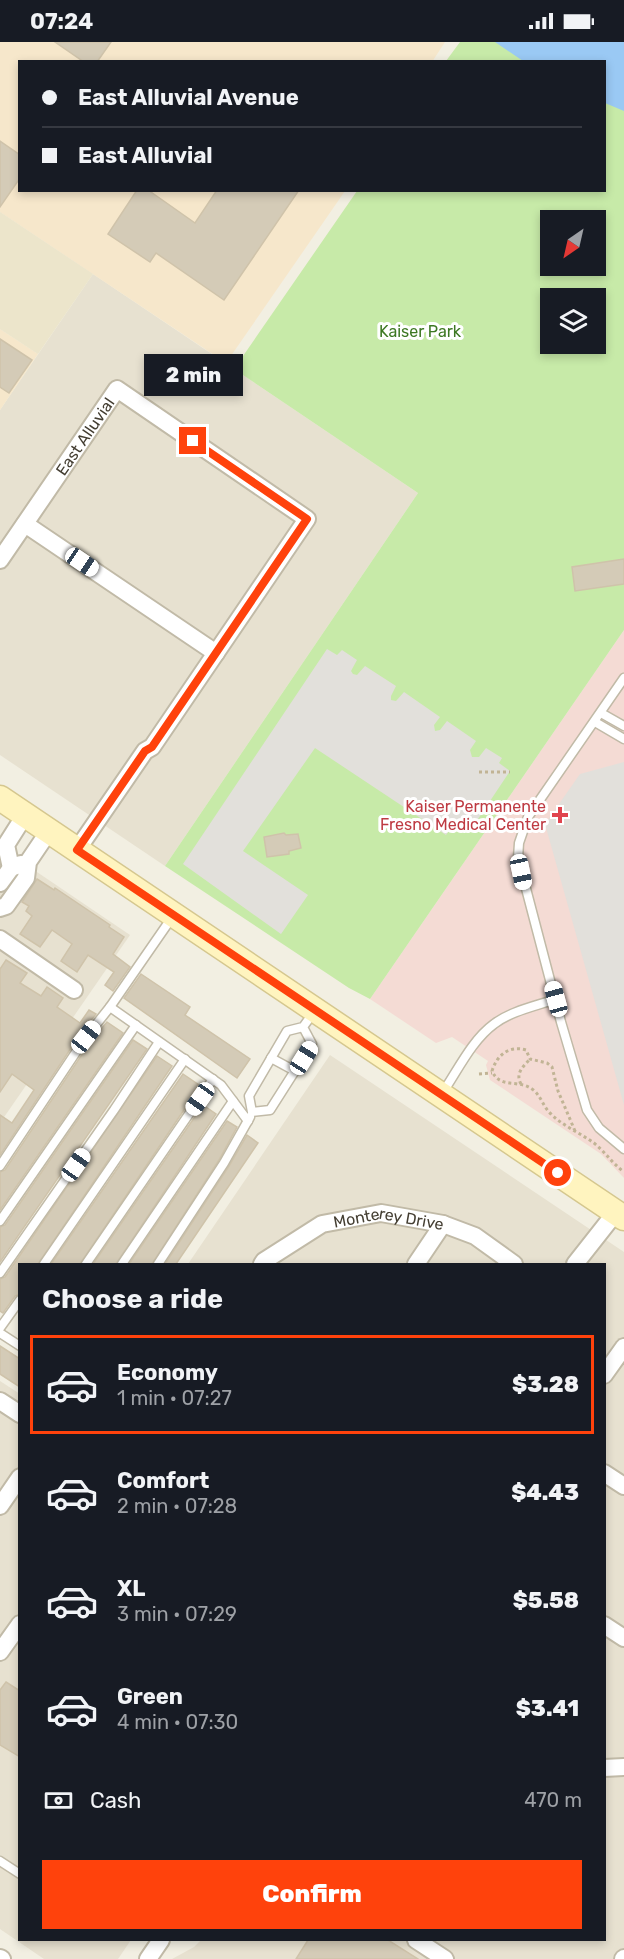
<!DOCTYPE html>
<meta charset="utf-8">
<style>
:root{--surface:#171b24;--page:#20242c;--text:#f1f3f6;--muted:#9ea1a6;--line:#363941;--accent:#ff420c}
body{margin:0;font-family:Rubik,sans-serif;background:var(--page);color:var(--text);height:100vh;display:flex;flex-direction:column;font-size:22px;white-space:nowrap}
*{box-sizing:border-box;margin:0}
p{font-size:20px;color:var(--muted)}
.icon{flex:none;width:33px;height:33px;fill:none;stroke:currentColor;stroke-width:2;stroke-linecap:round;stroke-linejoin:round}
.map{position:relative;flex:1;overflow:hidden}
.drawer{position:absolute;left:18px;top:1221px;width:588px;height:678px;display:flex;flex-direction:column;background:var(--surface);border-radius:0px;box-shadow:0 3px 9px #0003}
.drawer>*{flex:none}
.hud{position:absolute;left:18px;top:18px;width:588px;height:132px;border-radius:0px;box-shadow:0 3px 9px #0003;display:grid;align-content:center;height:132px;padding:0 24px;background:var(--surface)}
.needle{width:39px;rotate:214deg}
.buttons{position:absolute;left:540px;top:168px;display:grid;gap:12px}
.buttons a{display:grid;place-items:center;width:66px;height:66px;border-radius:0px;background:var(--surface);box-shadow:0 3px 9px #0003;font-size:30px}
.end{position:absolute;width:27px;height:27px;margin:-14px;border:8px solid #ff420c;background:#fff;box-shadow:0 0 0 3px #fff}
.from{border-radius:50%}
.bubble{position:absolute;height:42px;border-radius:0px;background:var(--surface);box-shadow:0 3px 9px #0003;font-size:20px;font-weight:800;line-height:42px;text-align:center}
.car{position:absolute;width:18px;height:36px;margin:-18px -9px;border-radius:8px;box-shadow:0 0 4px 2px #0007;background:linear-gradient(#fff 24%,#345 0 40%,#fff 0 76%,#345 0 86%,#fff 0)}
.hud b{display:flex;align-items:center;gap:21px;height:57px;font-size:22px}
.hud b+b{border-top:2px solid var(--line)}
.hud i{width:15px;height:15px;background:var(--text)}
ul{padding:0;list-style:none}
li{display:flex;align-items:center;gap:18px;height:99px;margin:0 12px 9px;padding:0 12px;border:3px solid transparent;border-radius:0px}
li div{flex:1}
li b{display:block;font-size:22px}
li em{font-style:normal;font-weight:800}
li.current{border-color:var(--accent)}
li>.icon{width:54px;height:54px;stroke-width:1.5}
h2{padding:0 24px;font-size:27px;line-height:72px}
.pay{display:flex;align-items:center;gap:15px;height:66px;padding:0 24px;font-size:22px}
.pay p{margin-inline-start:auto}
.cta{display:flex;gap:12px;margin-top:auto;padding:12px 24px}
.cta a{flex:1;height:69px;border-radius:0px;background:var(--accent);color:#fff;font-size:24px;font-weight:800;line-height:69px;text-align:center}
.status{display:flex;justify-content:space-between;align-items:center;height:42px;padding:0 30px;background:var(--surface);direction:ltr}
.status svg{height:16px;fill:currentColor}
.map>svg:first-child{display:block}
.residential{fill:#e7e1d0}
.commercial{fill:#f6e7cb}
.education{fill:#ece5cb}
.medical{fill:#f4dbd4}
.green{fill:#c7eaa8;fill-rule:evenodd}
.parking{fill:#e2e0db}
.water{fill:#9ac9f4}
.building{fill:#d4cbb7;stroke:#cfc3aa;stroke-width:1.5}
.lines{fill:none;stroke-linecap:round;stroke-linejoin:round}
.service-casing{stroke:#c1baa7;stroke-width:11}
.minor-casing{stroke:#c1baa7;stroke-width:20}
.secondary-casing{stroke:#d5c78f;stroke-width:27}
.path{stroke:#c1b495;stroke-width:3;stroke-dasharray:3 3;stroke-linecap:butt}
.service{stroke:#fff;stroke-width:8}
.minor{stroke:#fff;stroke-width:16}
.secondary{stroke:#fff4bf;stroke-width:24}
.route{stroke:#ff420c;stroke-width:8}
.health-dot{fill:#e0444e;stroke:#fff;stroke-width:2}
.labels{text-anchor:middle;dominant-baseline:central;stroke-width:6;stroke-linejoin:round;paint-order:stroke}
.park-label{font-size:16px;fill:#3d7823;stroke:#fff}
.street-label{font-size:16px;fill:#443e32;stroke:#fff}
.health-label{font-size:16px;fill:#be3a42;stroke:#fff;text-anchor:end}
</style>
<div class="status"><b>07:24</b><svg viewBox="0 0 49 12"><path d="M0 12V9h3v3zM5 12V6h3v6zM10 12V3h3v9zM15 12V0h3v12zM26 1h20v11H26zM47 4h2v5h-2z"/></svg></div>
<div class="map">
<svg width="624" height="1917" viewBox="0 0 624 1917">
<rect width="100%" height="100%" fill="#f2efe2"/>
<g class="residential">
<path d="M 93,232 L 418,451 L 165,824 L 0,713 L 0,368 Z"/>
<path d="M 0,805 L 130,893 L 0,1081 Z"/>
<path d="M 330,1013 L 624,1210 L 624,1917 L 172,1917 L 194,1905 L 201,1898 L 604,1898 L 604,1222 L 188,1222 Z"/>
<path d="M 0,1339 L 20,1352 L 20,1898 L 131,1898 L 118,1917 L 44,1917 L 0,1887 Z"/>
</g>
<g class="commercial">
<path d="M 0,0 L 445,0 L 432,20 L 20,20 L 20,148 L 345,149 L 226,321 L 0,170 Z"/>
<path d="M 0,287 L 38,312 L 0,368 Z"/>
</g>
<path class="education" d="M 0,170 L 93,232 L 38,312 L 0,287 Z"/>
<path class="medical" d="M 624,588 L 624,1136 L 601,1112 L 490,1038 L 486,1023 L 488,1019 L 452,995 L 436,1001 L 370,957 Z"/>
<path class="green" d="M 460,0 L 624,0 L 624,588 L 370,957 L 349,946 L 165,824 L 418,451 L 234,327 L 357,149 L 604,148 L 604,20 L 446,19 ZM 550,178 L 596,178 L 596,224 L 550,224 ZM 550,256 L 596,256 L 596,302 L 550,302 Z"/>
<g class="parking">
<path d="M 327,607 L 337,613 L 342,608 L 357,618 L 351,629 L 353,632 L 357,633 L 365,624 L 396,644 L 391,654 L 391,658 L 396,659 L 404,650 L 440,675 L 434,683 L 435,689 L 440,688 L 447,679 L 476,699 L 470,708 L 472,715 L 479,715 L 486,706 L 502,716 L 499,721 L 510,729 L 470,789 L 455,779 L 446,793 L 315,706 L 243,809 L 308,853 L 281,892 L 183,822 Z"/>
<path d="M 624,720 L 624,1063 L 545,782 L 580,732 Z"/>
</g>
<path class="water" d="M 495,0 L 624,0 L 624,69 L 605,61 L 604,20 L 523,19 Z"/>
<g class="building">
<path d="M 55,0 L 111,0 L 97,20 L 84,20 Z"/>
<path d="M 0,99 L 20,113 L 20,136 L 0,165 Z"/>
<path d="M 137,148 L 148,148 L 195,181 L 217,148 L 299,148 L 224,258 L 156,211 L 150,220 L 108,192 Z"/>
<path d="M 0,297 L 32,318 L 9,351 L 0,345 Z"/>
<path d="M 624,517 L 624,542 L 575,549 L 572,525 Z"/>
<path d="M 284,791 L 286,793 L 298,792 L 301,806 L 289,809 L 289,812 L 267,815 L 264,795 Z"/>
<path d="M 37,837 L 54,848 L 55,846 L 110,883 L 109,885 L 124,895 L 113,912 L 130,925 L 113,949 L 105,943 L 114,930 L 88,913 L 77,930 L 61,919 L 72,902 L 52,888 L 40,905 L 20,892 L 32,874 L 26,869 L 29,864 L 22,860 Z"/>
<path d="M 6,918 L 27,931 L 20,941 L 41,954 L 47,945 L 63,956 L 57,965 L 80,981 L 89,968 L 96,972 L 81,991 L 0,1113 L 0,1073 L 12,1081 L 34,1048 L 12,1032 L 0,1050 L 0,927 Z"/>
<path d="M 141,932 L 190,965 L 185,973 L 250,1017 L 237,1036 L 124,956 Z"/>
<path d="M 107,980 L 123,991 L 0,1168 L 0,1130 L 5,1128 L 91,999 Z"/>
<path d="M 133,998 L 147,1007 L 0,1220 L 0,1185 L 5,1183 Z"/>
<path d="M 157,1014 L 172,1024 L 38,1222 L 20,1222 L 20,1252 L 15,1254 L 3,1271 L 0,1269 L 0,1237 L 5,1235 Z"/>
<path d="M 183,1032 L 199,1043 L 191,1055 L 192,1056 L 80,1222 L 51,1222 Z"/>
<path d="M 203,1063 L 216,1072 L 116,1222 L 93,1222 Z"/>
<path d="M 227,1079 L 237,1085 L 219,1118 L 152,1222 L 129,1222 Z"/>
<path d="M 247,1093 L 258,1101 L 176,1222 L 165,1222 L 229,1124 Z"/>
<path d="M 0,1304 L 20,1317 L 20,1345 L 0,1332 Z"/>
<path d="M 6,1640 L 20,1649 L 20,1715 L 0,1703 L 0,1648 Z"/>
<path d="M 308,1898 L 388,1898 L 418,1917 L 296,1917 Z"/>
</g>
<g class="lines">
<g class="service-casing">
<g id="service">
<path d="M 624,636 L 528,775 L 519,801 L 518,816 L 561,980 L 587,1068 L 599,1086 L 624,1107"/>
<path d="M 601,671 L 624,684"/>
<path d="M 595,680 L 624,697"/>
<path d="M 110,965 L 173,874"/>
<path d="M 303,985 L 312,1002 L 270,1068 L 252,1070 L 249,1054 L 287,989 L 303,985 L 314,970"/>
<path d="M 271,1016 L 295,1029"/>
<path d="M 443,1050 C 458,1028 472,998 494,982 C 511,969 536,964 556,957"/>
<path d="M 0,1124 L 86,995 L 110,965 L 221,1043 L 248,1079"/>
<path d="M 0,1179 L 136,983"/>
<path d="M 44,1222 L 185,1017"/>
<path d="M 86,1222 L 213,1037"/>
<path d="M 122,1222 L 233,1059"/>
<path d="M 158,1222 L 224,1121 L 250,1075"/>
<path d="M 0,1231 L 114,1068 L 159,1000"/>
<path d="M 0,1286 L 20,1258"/>
<path d="M 0,1291 L 20,1304"/>
<path d="M 0,1819 L 20,1832"/>
</g>
</g>
<g class="minor-casing">
<g id="minor">
<path d="M 25,482 L 216,611"/>
<path id="s1" d="M 0,518 L 117,347 L 307,477 L 152,705 L 145,709 L 77,808"/>
<path d="M 11,826 L 6,803 L 25,773"/>
<path d="M 0,841 L 11,826 L 21,822"/>
<path d="M 0,866 L 6,864 L 26,836 L 28,820 L 49,789"/>
<path d="M 0,897 L 74,948"/>
<path id="s2" d="M 262,1222 L 264,1219 L 322,1182 L 381,1171 L 443,1182 L 475,1194 L 514,1222"/>
<path d="M 416,1222 L 443,1182"/>
<path d="M 575,1222 L 616,1170"/>
<path d="M 604,1333 L 624,1305"/>
<path d="M 0,1359 L 20,1372"/>
<path d="M 604,1431 L 624,1444"/>
<path d="M 0,1464 L 20,1435"/>
<path d="M 604,1583 L 624,1596"/>
<path d="M 0,1610 L 20,1582"/>
<path d="M 604,1726 L 624,1725"/>
<path d="M 416,1898 L 445,1917"/>
<path d="M 0,1916 L 2,1917"/>
<path d="M 148,1917 L 161,1898"/>
<path d="M 623,1917 L 624,1916"/>
</g>
</g>
<g class="secondary-casing">
<path id="secondary" d="M 0,756 L 624,1176"/>
</g>
<g class="path">
<path d="M 479,730 L 510,730"/>
<path d="M 479,1032 L 492,1031"/>
<path d="M 521,1042 C 515,1031 523,1025 530,1017"/>
<path d="M 575,1089 L 558,1049 L 552,1025 L 547,1021 L 530,1017 L 526,1008 C 509,1003 497,1013 492,1029 C 500,1047 518,1037 532,1047 C 541,1053 543,1065 551,1072 C 563,1084 580,1091 594,1101 C 605,1110 612,1121 624,1130"/>
</g>
<use href="#service" class="service"/>
<use href="#minor" class="minor"/>
<use href="#secondary" class="secondary"/>
</g>
<g class="lines">
<path class="route" d="M 193,399 L 307,477 L 152,705 L 145,709 L 77,808 L 558,1131"/>
</g>
<path class="health-dot" d="M557 764h6v6h6v6h-6v6h-6v-6h-6v-6h6z"/>
<g class="labels">
<g class="park-label">
<text x="420" y="289">Kaiser Park</text>
</g>
<g class="street-label">
<text stroke="none"><textPath href="#s1" startOffset="150">East Alluvial</textPath></text>
<text stroke="none"><textPath href="#s2" startOffset="140">Monterey Drive</textPath></text>
</g>
<g class="health-label">
<text x="546" y="764">Kaiser Permanente<tspan x="546" dy="18">Fresno Medical Center</tspan></text>
</g>
</g>
</svg>
<div class="buttons">
<a><svg class="needle" viewBox="-14 -14 28 28"><path d="M0-13l5 13h-10z" fill="#e53935"/><path d="M0 13l5-13h-10z" fill="#9ea1a6"/></svg></a>
<a><svg class="icon" aria-label="layers" viewBox="0 0 24 24"><path d="M12 4l9 5-9 5-9-5zM3 14l9 5 9-5"/></svg></a>
</div>
<i class="end from" style="left:558px;top:1131px"></i>
<i class="end" style="left:193px;top:399px"></i>
<div class="bubble" style="left:144px;top:312px;width:99px">2 min</div>
<i class="car" style="left:82px;top:520px;rotate:124deg"></i>
<i class="car" style="left:521px;top:830px;rotate:168deg"></i>
<i class="car" style="left:556px;top:957px;rotate:345deg"></i>
<i class="car" style="left:86px;top:995px;rotate:38deg"></i>
<i class="car" style="left:304px;top:1016px;rotate:32deg"></i>
<i class="car" style="left:200px;top:1057px;rotate:215deg"></i>
<i class="car" style="left:76px;top:1123px;rotate:35deg"></i>
<div class="hud">
<b><i class="from"></i>East Alluvial Avenue</b>
<b><i></i>East Alluvial</b>
</div>
<section class="drawer">
<h2>Choose a ride</h2>
<ul>
<li class="current"><svg class="icon" aria-label="car" viewBox="0 0 24 24"><path d="M5 17H2v-5l4-1 3-4h7l3 4 3 1v5h-3M9 17h6M6 11h13"/><circle cx="7" cy="17" r="2"/><circle cx="17" cy="17" r="2"/></svg><div><b>Economy</b><p>1 min · 07:27</p></div><em>$3.28</em></li>
<li><svg class="icon" aria-label="car" viewBox="0 0 24 24"><path d="M5 17H2v-5l4-1 3-4h7l3 4 3 1v5h-3M9 17h6M6 11h13"/><circle cx="7" cy="17" r="2"/><circle cx="17" cy="17" r="2"/></svg><div><b>Comfort</b><p>2 min · 07:28</p></div><em>$4.43</em></li>
<li><svg class="icon" aria-label="car" viewBox="0 0 24 24"><path d="M5 17H2v-5l4-1 3-4h7l3 4 3 1v5h-3M9 17h6M6 11h13"/><circle cx="7" cy="17" r="2"/><circle cx="17" cy="17" r="2"/></svg><div><b>XL</b><p>3 min · 07:29</p></div><em>$5.58</em></li>
<li><svg class="icon" aria-label="car" viewBox="0 0 24 24"><path d="M5 17H2v-5l4-1 3-4h7l3 4 3 1v5h-3M9 17h6M6 11h13"/><circle cx="7" cy="17" r="2"/><circle cx="17" cy="17" r="2"/></svg><div><b>Green</b><p>4 min · 07:30</p></div><em>$3.41</em></li>
</ul>
<div class="pay"><svg class="icon" aria-label="cash" viewBox="0 0 24 24"><path d="M3 7h18v10H3z"/><circle cx="12" cy="12" r="2"/></svg>Cash<p>470 m</p></div>
<div class="cta"><a>Confirm</a></div>
</section>
</div>
